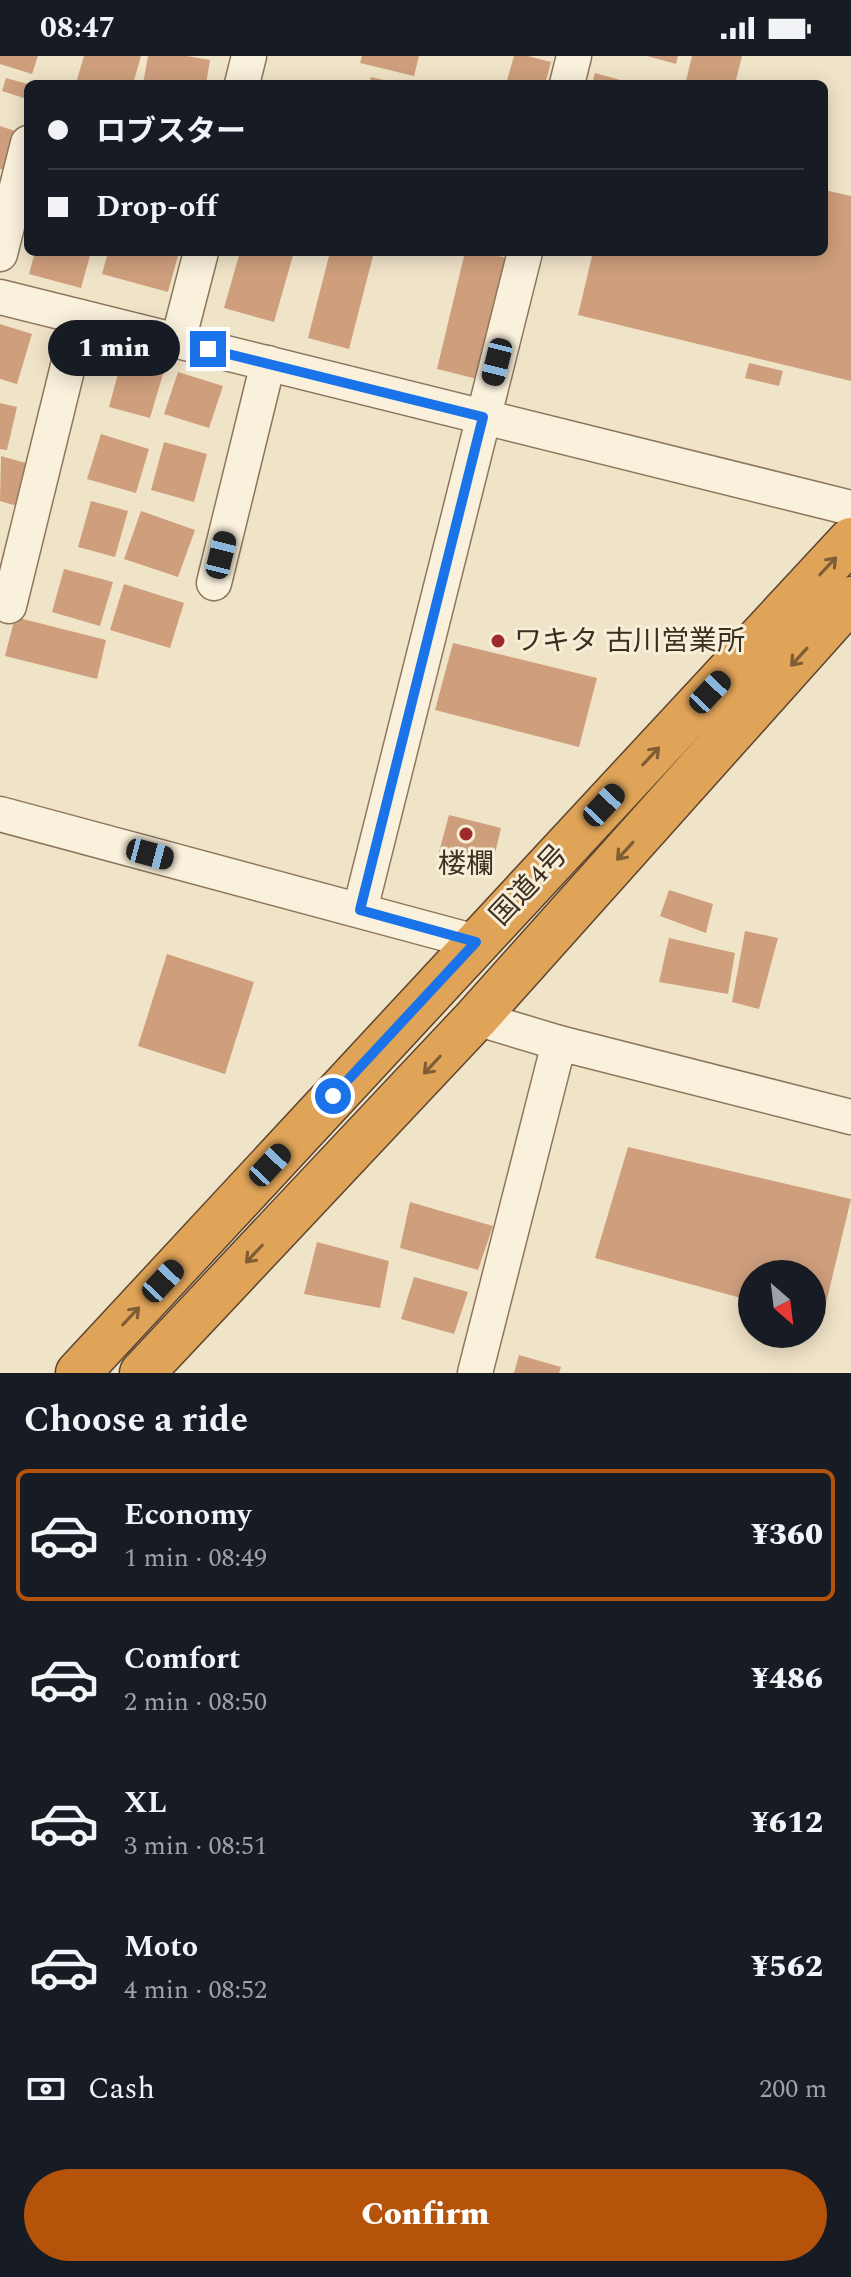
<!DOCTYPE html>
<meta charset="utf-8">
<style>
:root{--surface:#171b24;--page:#242831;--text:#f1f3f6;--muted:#9ea1a6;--line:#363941;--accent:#b45309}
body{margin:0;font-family:Spectral,"Noto Sans JP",serif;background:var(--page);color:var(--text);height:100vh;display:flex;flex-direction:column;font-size:30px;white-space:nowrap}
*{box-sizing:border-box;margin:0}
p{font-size:26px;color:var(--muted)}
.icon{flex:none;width:44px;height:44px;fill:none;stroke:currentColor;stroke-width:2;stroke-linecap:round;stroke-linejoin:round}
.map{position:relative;height:1317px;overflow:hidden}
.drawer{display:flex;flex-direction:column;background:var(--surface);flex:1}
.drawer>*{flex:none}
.top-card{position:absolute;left:24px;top:24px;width:804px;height:176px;border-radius:12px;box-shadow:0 4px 20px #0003;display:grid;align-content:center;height:176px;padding:0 24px;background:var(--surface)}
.needle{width:52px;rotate:152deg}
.controls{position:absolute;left:738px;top:1204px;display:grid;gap:16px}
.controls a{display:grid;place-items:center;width:88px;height:88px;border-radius:50%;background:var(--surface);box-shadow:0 4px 20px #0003;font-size:40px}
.end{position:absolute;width:36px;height:36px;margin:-18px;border:10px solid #1a73e8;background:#fff;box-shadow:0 0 0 4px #fff}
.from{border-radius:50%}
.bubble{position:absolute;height:56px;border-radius:28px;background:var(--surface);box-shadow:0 4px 20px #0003;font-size:26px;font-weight:800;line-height:56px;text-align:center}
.car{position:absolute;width:24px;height:48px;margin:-24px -12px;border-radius:10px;box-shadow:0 0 6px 2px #0007;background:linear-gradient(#222 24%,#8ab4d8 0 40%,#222 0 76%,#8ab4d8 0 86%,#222 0)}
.top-card b{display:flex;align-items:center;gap:28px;height:76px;font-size:30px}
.top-card b+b{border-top:2px solid var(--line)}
.top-card i{width:20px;height:20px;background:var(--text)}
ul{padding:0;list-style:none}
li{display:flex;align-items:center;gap:24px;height:132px;margin:0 16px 12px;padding:0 8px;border:4px solid transparent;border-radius:12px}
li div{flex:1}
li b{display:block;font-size:30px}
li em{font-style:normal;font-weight:800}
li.active{border-color:var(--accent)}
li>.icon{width:72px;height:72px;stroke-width:1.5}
h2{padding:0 24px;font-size:36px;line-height:96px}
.pay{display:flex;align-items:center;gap:20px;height:88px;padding:0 24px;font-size:30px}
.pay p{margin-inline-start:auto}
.primary-button{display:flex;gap:16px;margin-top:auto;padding:16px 24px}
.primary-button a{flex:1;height:92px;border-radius:48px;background:var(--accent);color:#fff;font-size:32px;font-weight:800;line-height:92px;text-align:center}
.status{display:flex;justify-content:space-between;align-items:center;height:56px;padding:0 40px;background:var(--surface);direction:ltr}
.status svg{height:22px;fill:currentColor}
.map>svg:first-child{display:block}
.building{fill:#cf9f7d}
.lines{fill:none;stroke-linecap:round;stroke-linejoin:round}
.minor-casing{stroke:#8d765c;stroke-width:37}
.highway-casing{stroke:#5b4430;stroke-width:47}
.minor{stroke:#faf1dc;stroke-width:34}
.highway{stroke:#e0a458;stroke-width:44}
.oneway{stroke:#7e5d36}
.route{stroke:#1a73e8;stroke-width:10}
.poi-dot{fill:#9e2a2b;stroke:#f7eed8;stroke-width:3}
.labels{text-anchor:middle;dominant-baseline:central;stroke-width:6;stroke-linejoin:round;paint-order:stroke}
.poi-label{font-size:28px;fill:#3d2e20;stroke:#f7eed8;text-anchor:start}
.street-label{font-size:28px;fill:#3d2e20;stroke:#f7eed8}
</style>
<div class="status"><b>08:47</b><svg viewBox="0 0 49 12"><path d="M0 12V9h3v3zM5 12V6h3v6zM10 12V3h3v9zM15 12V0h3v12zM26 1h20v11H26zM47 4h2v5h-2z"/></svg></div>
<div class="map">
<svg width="851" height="1317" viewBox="0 0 851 1317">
<rect width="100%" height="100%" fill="#f0e4c8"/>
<g class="building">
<path d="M 0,0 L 38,0 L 32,18 L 0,8 Z"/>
<path d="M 84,0 L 141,0 L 133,28 L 79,28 L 76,27 Z"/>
<path d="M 148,0 L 187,0 L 210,4 L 206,28 L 143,28 Z"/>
<path d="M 362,0 L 419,0 L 414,20 L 360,7 Z"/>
<path d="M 514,0 L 528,0 L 551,6 L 545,28 L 506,28 Z"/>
<path d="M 647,0 L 678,0 L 676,8 Z"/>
<path d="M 692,0 L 742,0 L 735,28 L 699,28 L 686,25 Z"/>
<path d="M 595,17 L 631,27 L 631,28 L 592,28 Z"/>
<path d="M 371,21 L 396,27 L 395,28 L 369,28 Z"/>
<path d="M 6,22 L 28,28 L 27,43 L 2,35 Z"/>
<path d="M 0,70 L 18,76 L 5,115 L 0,113 Z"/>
<path d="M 824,134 L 851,140 L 851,325 L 578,259 L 593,196 L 824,196 Z"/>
<path d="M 35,196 L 91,196 L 81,232 L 29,218 Z"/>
<path d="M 108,196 L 179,196 L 168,236 L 102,218 Z"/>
<path d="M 240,196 L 294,196 L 274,266 L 224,252 Z"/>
<path d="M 330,196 L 374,196 L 349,293 L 308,282 Z"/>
<path d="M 465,196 L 482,196 L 507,202 L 477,323 L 437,313 Z"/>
<path d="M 0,268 L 32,278 L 17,328 L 0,323 Z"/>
<path d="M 123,299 L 165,311 L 150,362 L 109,351 Z"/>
<path d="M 749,307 L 783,315 L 779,330 L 745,322 Z"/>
<path d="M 178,316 L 223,330 L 209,372 L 164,358 Z"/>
<path d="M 0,347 L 17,351 L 7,394 L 0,393 Z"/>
<path d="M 101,378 L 149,393 L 136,437 L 87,423 Z"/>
<path d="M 164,386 L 207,398 L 194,446 L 151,434 Z"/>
<path d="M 1,400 L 29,408 L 17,450 L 0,445 Z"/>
<path d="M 91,445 L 128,455 L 115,501 L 78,491 Z"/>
<path d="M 141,455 L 195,474 L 178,521 L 124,503 Z"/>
<path d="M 64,513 L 113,526 L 100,570 L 52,556 Z"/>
<path d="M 124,528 L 184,547 L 170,592 L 110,574 Z"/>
<path d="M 15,561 L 106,584 L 97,623 L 5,600 Z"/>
<path d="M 453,587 L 597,622 L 579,691 L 435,654 Z"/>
<path d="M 449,759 L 501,772 L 492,810 L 439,796 Z"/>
<path d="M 669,834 L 713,848 L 706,877 L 660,860 Z"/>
<path d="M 745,875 L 778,882 L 759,953 L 732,946 Z"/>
<path d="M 669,882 L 735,897 L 728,938 L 659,926 Z"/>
<path d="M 167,898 L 254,926 L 225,1018 L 138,990 Z"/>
<path d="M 628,1091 L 851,1143 L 822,1264 L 812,1261 L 812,1218 L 752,1218 L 752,1245 L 595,1202 Z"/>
<path d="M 410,1146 L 493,1170 L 478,1214 L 400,1192 Z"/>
<path d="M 317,1186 L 389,1205 L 380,1252 L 304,1238 Z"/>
<path d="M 414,1221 L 468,1236 L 454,1278 L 401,1263 Z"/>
<path d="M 519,1299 L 561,1311 L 559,1317 L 514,1317 Z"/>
</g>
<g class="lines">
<g class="minor-casing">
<g id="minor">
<path d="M 242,28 L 249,0"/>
<path d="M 567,28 L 574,0"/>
<path d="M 0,198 L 28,87"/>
<path d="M 0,241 L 851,452"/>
<path d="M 178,285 L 201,196"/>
<path d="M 214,527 L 268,307"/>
<path d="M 9,550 L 80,261"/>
<path d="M 0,758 L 476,886"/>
<path d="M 360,854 L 525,196"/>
<path d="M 476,962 L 559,987 L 851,1061"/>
<path d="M 475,1317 L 559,987"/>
</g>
</g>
<g class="highway-casing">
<g id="highway">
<path d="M 78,1317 L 851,484"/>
<path d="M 142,1317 L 476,962 L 851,543"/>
</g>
</g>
<use href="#minor" class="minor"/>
<use href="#highway" class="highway"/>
</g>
<defs><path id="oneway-shaft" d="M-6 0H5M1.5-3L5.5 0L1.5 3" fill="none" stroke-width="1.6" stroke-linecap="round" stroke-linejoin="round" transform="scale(2)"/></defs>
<g class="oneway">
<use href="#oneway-shaft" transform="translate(828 510) rotate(-47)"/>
<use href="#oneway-shaft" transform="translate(799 601) rotate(132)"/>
<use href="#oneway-shaft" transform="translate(651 700) rotate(-47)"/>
<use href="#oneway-shaft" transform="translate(625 795) rotate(132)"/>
<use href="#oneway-shaft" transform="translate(432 1009) rotate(133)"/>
<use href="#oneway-shaft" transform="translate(254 1198) rotate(133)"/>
<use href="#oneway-shaft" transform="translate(131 1260) rotate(-47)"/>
</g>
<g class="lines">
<path class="route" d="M 208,293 L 483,361 L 360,854 L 476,886 L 333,1040"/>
</g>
<g class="poi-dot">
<circle cx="498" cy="585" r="8"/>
<circle cx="466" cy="778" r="8"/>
</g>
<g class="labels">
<g class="poi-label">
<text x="514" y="585">ワキタ 古川営業所</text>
<text x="466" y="808" text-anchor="middle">楼欄</text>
</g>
<g class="street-label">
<text transform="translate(529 829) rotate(-47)">国道4号</text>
</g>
</g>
</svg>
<div class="controls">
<a><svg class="needle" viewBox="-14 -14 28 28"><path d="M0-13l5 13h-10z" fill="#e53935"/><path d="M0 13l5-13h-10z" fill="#9ea1a6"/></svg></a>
</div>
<i class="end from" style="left:333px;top:1040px"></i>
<i class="end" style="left:208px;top:293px"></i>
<div class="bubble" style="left:48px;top:264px;width:132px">1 min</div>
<i class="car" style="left:497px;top:306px;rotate:194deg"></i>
<i class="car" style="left:221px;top:499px;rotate:14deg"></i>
<i class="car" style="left:710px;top:636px;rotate:43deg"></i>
<i class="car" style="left:604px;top:749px;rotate:43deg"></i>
<i class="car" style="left:150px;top:798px;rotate:105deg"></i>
<i class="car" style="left:270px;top:1109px;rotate:43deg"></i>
<i class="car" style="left:163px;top:1225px;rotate:43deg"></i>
<div class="top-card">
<b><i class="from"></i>ロブスター</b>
<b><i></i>Drop-off</b>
</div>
</div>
<section class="drawer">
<h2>Choose a ride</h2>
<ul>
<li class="active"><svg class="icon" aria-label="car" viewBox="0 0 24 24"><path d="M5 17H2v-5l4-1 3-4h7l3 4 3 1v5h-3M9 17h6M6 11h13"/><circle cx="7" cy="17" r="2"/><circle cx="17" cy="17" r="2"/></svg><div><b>Economy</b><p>1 min · 08:49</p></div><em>¥360</em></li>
<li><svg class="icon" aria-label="car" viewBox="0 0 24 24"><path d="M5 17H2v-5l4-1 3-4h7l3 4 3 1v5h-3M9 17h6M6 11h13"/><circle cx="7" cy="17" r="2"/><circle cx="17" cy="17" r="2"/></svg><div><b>Comfort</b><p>2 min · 08:50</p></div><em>¥486</em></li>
<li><svg class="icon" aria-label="car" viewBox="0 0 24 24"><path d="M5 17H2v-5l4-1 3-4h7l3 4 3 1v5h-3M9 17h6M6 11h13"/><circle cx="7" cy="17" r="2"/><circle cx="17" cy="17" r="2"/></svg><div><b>XL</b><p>3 min · 08:51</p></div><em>¥612</em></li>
<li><svg class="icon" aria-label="car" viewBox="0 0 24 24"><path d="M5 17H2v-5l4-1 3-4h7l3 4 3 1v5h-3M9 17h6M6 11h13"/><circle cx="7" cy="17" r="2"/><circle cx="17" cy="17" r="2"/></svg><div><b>Moto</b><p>4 min · 08:52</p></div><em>¥562</em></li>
</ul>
<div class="pay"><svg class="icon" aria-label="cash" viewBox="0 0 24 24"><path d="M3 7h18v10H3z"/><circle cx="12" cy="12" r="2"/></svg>Cash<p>200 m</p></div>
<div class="primary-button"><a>Confirm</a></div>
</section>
